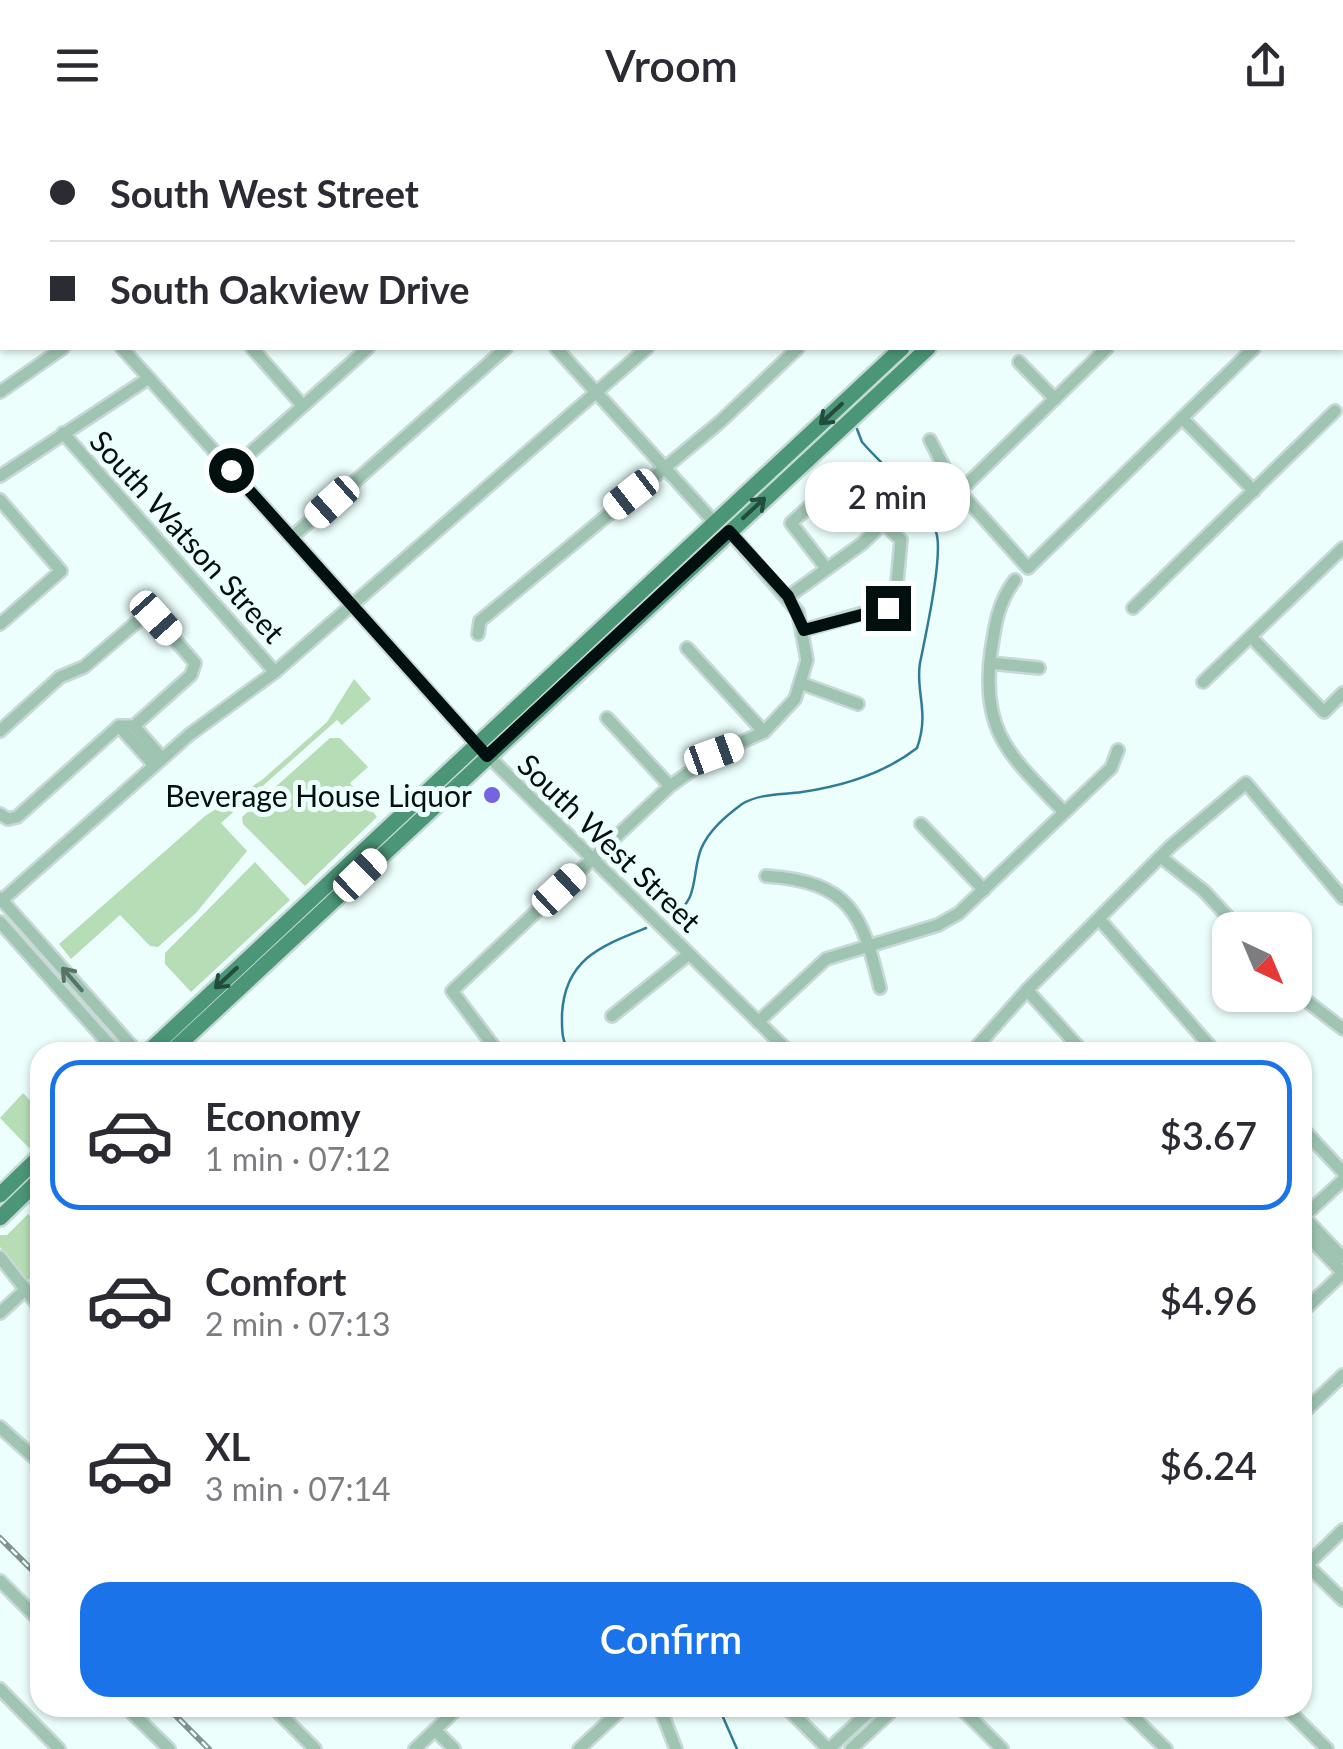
<!DOCTYPE html>
<meta charset="utf-8">
<style>
:root{--surface:#fff;--page:#f2f2f3;--text:#2b2b33;--muted:#7c7c81;--line:#e1e1e2;--accent:#1a73e8}
body{margin:0;font-family:Lato,sans-serif;background:var(--page);color:var(--text);height:100vh;display:flex;flex-direction:column;font-size:38px;white-space:nowrap}
*{box-sizing:border-box;margin:0}
p{font-size:32px;color:var(--muted)}
.icon{flex:none;width:55px;height:55px;fill:none;stroke:currentColor;stroke-width:2;stroke-linecap:round;stroke-linejoin:round}
.map{position:relative;flex:1;overflow:hidden}
.drawer{position:absolute;left:30px;top:912px;width:1282px;height:675px;display:flex;flex-direction:column;background:var(--surface);border-radius:30px;box-shadow:0 2px 8px #0004}
.drawer>*{flex:none}
.guide{position:absolute;left:0px;top:0px;width:1345px;height:220px;box-shadow:0 2px 8px #0004;display:grid;align-content:center;height:220px;padding:0 50px;background:var(--surface)}
.needle{width:65px;rotate:136deg}
.fabs{position:absolute;left:1212px;top:782px;display:grid;gap:20px}
.fabs a{display:grid;place-items:center;width:100px;height:100px;border-radius:20px;background:var(--surface);box-shadow:0 2px 8px #0004;font-size:50px}
.end{position:absolute;width:45px;height:45px;margin:-22px;border:12px solid #01100e;background:#fff;box-shadow:0 0 0 5px #fff}
.from{border-radius:50%}
.bubble{position:absolute;height:70px;border-radius:30px;background:var(--surface);box-shadow:0 2px 8px #0004;font-size:32px;font-weight:600;line-height:70px;text-align:center}
.car{position:absolute;width:30px;height:60px;margin:-30px -15px;border-radius:12px;box-shadow:0 0 8px 2px #0007;background:linear-gradient(#fff 24%,#345 0 40%,#fff 0 76%,#345 0 86%,#fff 0)}
.guide b{display:flex;align-items:center;gap:35px;height:95px;font-size:38px}
.guide b+b{border-top:2px solid var(--line)}
.guide i{width:25px;height:25px;background:var(--text)}
ul{padding:18px 0 0;list-style:none}
li{display:flex;align-items:center;gap:30px;height:150px;margin:0 20px 15px;padding:0 30px;border:5px solid transparent;border-radius:30px}
li div{flex:1}
li b{display:block;font-size:38px}
li em{font-style:normal;font-weight:600}
li.on{border-color:var(--accent)}
li>.icon{width:90px;height:90px;stroke-width:1.5}
.button{display:flex;gap:20px;margin-top:auto;padding:20px 50px}
.button a{flex:1;height:115px;border-radius:30px;background:var(--accent);color:#fff;font-size:40px;font-weight:600;line-height:115px;text-align:center}
header{display:flex;justify-content:space-between;align-items:center;height:130px;padding:0 50px;background:var(--surface);font-size:45px;font-weight:600}
.map>svg:first-child{display:block}
.green{fill:#b7ddb6}
.lines{fill:none;stroke-linecap:round;stroke-linejoin:round}
.stream{stroke:#307c96;stroke-width:2.5}
.minor-casing{stroke:#c6d9d6;stroke-width:16}
.major-casing{stroke:#c6d9d6;stroke-width:20}
.minor{stroke:#9fc5b2;stroke-width:11}
.major{stroke:#4a9676;stroke-width:15}
.rail-casing{stroke:#819290;stroke-width:6}
.rail{stroke:#ecfffc;stroke-width:2.5;stroke-dasharray:8;stroke-linecap:butt}
.oneway{stroke:#224c3d}
.oneway2{stroke:#587468}
.route{stroke:#01100e;stroke-width:12}
.poi-dot{fill:#7564df;stroke:#ecfffc;stroke-width:4}
.labels{text-anchor:middle;dominant-baseline:central;stroke-width:10;stroke-linejoin:round;paint-order:stroke}
.street-label{font-size:30px;fill:#01100e;stroke:#ecfffc}
.poi-label{font-size:30px;fill:#01100e;stroke:#ecfffc;text-anchor:end}
</style>
<header><svg class="icon" aria-label="menu" viewBox="0 0 24 24"><path d="M4 6h16M4 12h16M4 18h16"/></svg>Vroom<svg class="icon" aria-label="share" viewBox="0 0 24 24"><path d="M12 15V3M7 8l5-5 5 5M5 13v7h14v-7"/></svg></header>
<div class="map">
<svg width="1343" height="1619" viewBox="0 0 1343 1619">
<rect width="100%" height="100%" fill="#ecfffc"/>
<g class="green">
<path d="M 354,549 L 371,569 L 342,595 L 337,590 L 221,693 L 247,721 L 196,783 L 158,817 L 150,816 L 120,785 L 71,829 L 59,814 L 205,686 L 262,650 L 327,592 Z"/>
<path d="M 330,608 L 340,608 L 368,637 L 350,653 L 377,687 L 305,756 L 243,694 L 242,687 Z"/>
<path d="M 255,732 L 290,770 L 191,862 L 165,834 L 165,823 Z"/>
<path d="M 23,963 L 40,981 L 40,1007 L 29,1018 L 0,988 Z"/>
<path d="M 28,1084 L 40,1096 L 40,1139 L 26,1152 L 0,1117 L 0,1105 L 7,1105 Z"/>
</g>
<g class="lines">
<g class="stream">
<path d="M 671,786 C 700,771 691,745 701,719 C 709,700 726,686 742,674 C 760,663 783,665 802,662 C 843,656 885,643 917,618 C 930,582 915,561 920,533 C 925,508 944,423 936,402 C 924,368 885,339 862,312 L 857,299"/>
<path d="M 570,922 C 561,911 562,898 562,884 C 565,829 601,816 646,798"/>
<path d="M 719,1578 L 737,1619"/>
</g>
<g class="minor-casing">
<g id="minor">
<path d="M 230,0 L 232,2"/>
<path d="M 362,0 L 364,2"/>
<path d="M 770,0 L 772,2"/>
<path d="M 1220,0 L 1223,2"/>
<path d="M 1313,0 L 1316,2"/>
<path d="M 240,2 L 243,0"/>
<path d="M 418,2 L 421,0"/>
<path d="M 609,2 L 612,0"/>
<path d="M 751,2 L 754,0"/>
<path d="M 1342,30 L 1343,31"/>
<path d="M 0,66 L 2,69"/>
<path d="M 1342,127 L 1343,127"/>
<path d="M 122,218 L 476,614 L 789,922"/>
<path d="M 252,218 L 303,276"/>
<path d="M 556,218 L 714,392"/>
<path d="M 1019,232 L 1055,269"/>
<path d="M 0,262 L 63,218"/>
<path d="M 1182,288 L 1254,361"/>
<path d="M 63,303 L 275,542"/>
<path d="M 930,310 L 953,354 L 1028,438 L 1254,218"/>
<path d="M 231,340 L 368,218"/>
<path d="M 0,346 L 149,248"/>
<path d="M 959,362 L 1107,218"/>
<path d="M 0,370 L 61,441 L 0,494"/>
<path d="M 292,407 L 506,218"/>
<path d="M 1015,450 C 998,472 995,495 991,522 C 980,604 1012,627 1064,682"/>
<path d="M 789,466 L 863,413 L 884,392"/>
<path d="M 1133,478 L 1335,281"/>
<path d="M 804,500 L 895,474 L 901,410 L 841,354 L 833,355 L 791,393 L 826,438"/>
<path d="M 478,504 L 480,491 L 720,292 L 798,218"/>
<path d="M 1251,507 L 1324,582 L 1343,563"/>
<path d="M 687,518 L 764,602"/>
<path d="M 990,533 L 1039,538"/>
<path d="M 1203,552 L 1343,418"/>
<path d="M 803,554 L 858,574"/>
<path d="M 607,588 L 670,656"/>
<path d="M 119,596 L 154,635"/>
<path d="M 134,596 L 162,628"/>
<path d="M 0,601 L 60,547 L 84,537 L 145,485 L 156,488 L 195,533 L 191,545 L 134,596 L 119,596 L 17,687 L 8,689 L 0,684"/>
<path d="M 921,694 L 984,760"/>
<path d="M 1162,728 L 1204,761 L 1240,800"/>
<path d="M 766,746 C 850,752 862,783 880,858"/>
<path d="M 0,768 L 137,922"/>
<path d="M 0,772 L 189,605 L 275,542 L 647,218"/>
<path d="M 1100,790 L 1215,922"/>
<path d="M 0,792 L 116,922"/>
<path d="M 1027,860 L 1083,922"/>
<path d="M 1295,862 L 1343,899"/>
<path d="M 612,886 L 689,824"/>
<path d="M 758,892 L 826,829 L 938,795 L 959,783 L 1111,638 L 1118,620"/>
<path d="M 498,922 L 452,861 L 670,656 L 715,624 L 764,602 L 795,569 L 807,530 L 798,482 L 729,401"/>
<path d="M 972,922 L 1027,860 L 1171,716 L 1246,653 L 1343,768"/>
<path d="M 1302,998 L 1343,1042"/>
<path d="M 1304,1087 L 1343,1128"/>
<path d="M 1302,1088 L 1343,1050"/>
<path d="M 1302,1100 L 1343,1143"/>
<path d="M 0,1127 L 40,1178"/>
<path d="M 1302,1182 L 1343,1143"/>
<path d="M 0,1183 L 24,1161"/>
<path d="M 1302,1284 L 1343,1245"/>
<path d="M 0,1297 L 40,1333"/>
<path d="M 1302,1430 L 1343,1470"/>
<path d="M 1307,1435 L 1343,1400"/>
<path d="M 0,1451 L 40,1491"/>
<path d="M 0,1559 L 59,1619"/>
<path d="M 127,1578 L 169,1619"/>
<path d="M 274,1578 L 315,1619"/>
<path d="M 660,1578 L 676,1619"/>
<path d="M 787,1578 L 828,1619"/>
<path d="M 961,1578 L 1002,1619"/>
<path d="M 1124,1578 L 1166,1619"/>
<path d="M 1286,1578 L 1327,1619"/>
<path d="M 435,1600 L 454,1619"/>
<path d="M 415,1619 L 458,1578"/>
<path d="M 579,1619 L 623,1578"/>
<path d="M 829,1619 L 873,1578"/>
<path d="M 851,1619 L 895,1578"/>
</g>
</g>
<g class="major-casing">
<g id="major">
<path d="M 1140,2 L 1143,0"/>
<path d="M 1163,2 L 1165,0"/>
<path d="M 148,922 L 902,218"/>
<path d="M 171,922 L 928,218"/>
<path d="M 0,1065 L 40,1026"/>
<path d="M 0,1088 L 40,1049"/>
</g>
</g>
<use href="#minor" class="minor"/>
<use href="#major" class="major"/>
<g class="rail-casing">
<g id="rail">
<path d="M 0,1408 L 40,1448"/>
<path d="M 168,1578 L 209,1619"/>
</g>
</g>
<use href="#rail" class="rail"/>
</g>
<defs><path id="oneway-shaft" d="M-6 0H5M1.5-3L5.5 0L1.5 3" fill="none" stroke-width="1.6" stroke-linecap="round" stroke-linejoin="round" transform="scale(2.5)"/></defs>
<g class="oneway">
<use href="#oneway-shaft" transform="translate(831 284) rotate(137)"/>
<use href="#oneway-shaft" transform="translate(754 378) rotate(-43)"/>
<use href="#oneway-shaft" transform="translate(226 848) rotate(137)"/>
</g>
<use class="oneway2" href="#oneway-shaft" transform="translate(72 849) rotate(-131)"/>
<g class="lines">
<path class="route" d="M 231,340 L 487,626 L 729,401 L 788,466 L 804,500 L 888,478"/>
</g>
<circle class="poi-dot" cx="492" cy="665" r="10"/>
<g class="labels">
<g class="street-label">
<text transform="translate(188 406) rotate(48)">South Watson Street</text>
<text transform="translate(610 712) rotate(44)">South West Street</text>
</g>
<g class="poi-label">
<text x="472" y="665">Beverage House Liquor</text>
</g>
</g>
</svg>
<div class="fabs">
<a><svg class="needle" viewBox="-14 -14 28 28"><path d="M0-13l5 13h-10z" fill="#e53935"/><path d="M0 13l5-13h-10z" fill="#7c7c81"/></svg></a>
</div>
<i class="end from" style="left:231px;top:340px"></i>
<i class="end" style="left:888px;top:478px"></i>
<div class="bubble" style="left:805px;top:332px;width:165px">2 min</div>
<i class="car" style="left:631px;top:364px;rotate:232deg"></i>
<i class="car" style="left:332px;top:372px;rotate:228deg"></i>
<i class="car" style="left:156px;top:488px;rotate:138deg"></i>
<i class="car" style="left:714px;top:624px;rotate:70deg"></i>
<i class="car" style="left:360px;top:745px;rotate:46deg"></i>
<i class="car" style="left:559px;top:760px;rotate:47deg"></i>
<div class="guide">
<b><i class="from"></i>South West Street</b>
<b><i></i>South Oakview Drive</b>
</div>
<section class="drawer">
<ul>
<li class="on"><svg class="icon" aria-label="car" viewBox="0 0 24 24"><path d="M5 17H2v-5l4-1 3-4h7l3 4 3 1v5h-3M9 17h6M6 11h13"/><circle cx="7" cy="17" r="2"/><circle cx="17" cy="17" r="2"/></svg><div><b>Economy</b><p>1 min · 07:12</p></div><em>$3.67</em></li>
<li><svg class="icon" aria-label="car" viewBox="0 0 24 24"><path d="M5 17H2v-5l4-1 3-4h7l3 4 3 1v5h-3M9 17h6M6 11h13"/><circle cx="7" cy="17" r="2"/><circle cx="17" cy="17" r="2"/></svg><div><b>Comfort</b><p>2 min · 07:13</p></div><em>$4.96</em></li>
<li><svg class="icon" aria-label="car" viewBox="0 0 24 24"><path d="M5 17H2v-5l4-1 3-4h7l3 4 3 1v5h-3M9 17h6M6 11h13"/><circle cx="7" cy="17" r="2"/><circle cx="17" cy="17" r="2"/></svg><div><b>XL</b><p>3 min · 07:14</p></div><em>$6.24</em></li>
</ul>
<div class="button"><a>Confirm</a></div>
</section>
</div>
